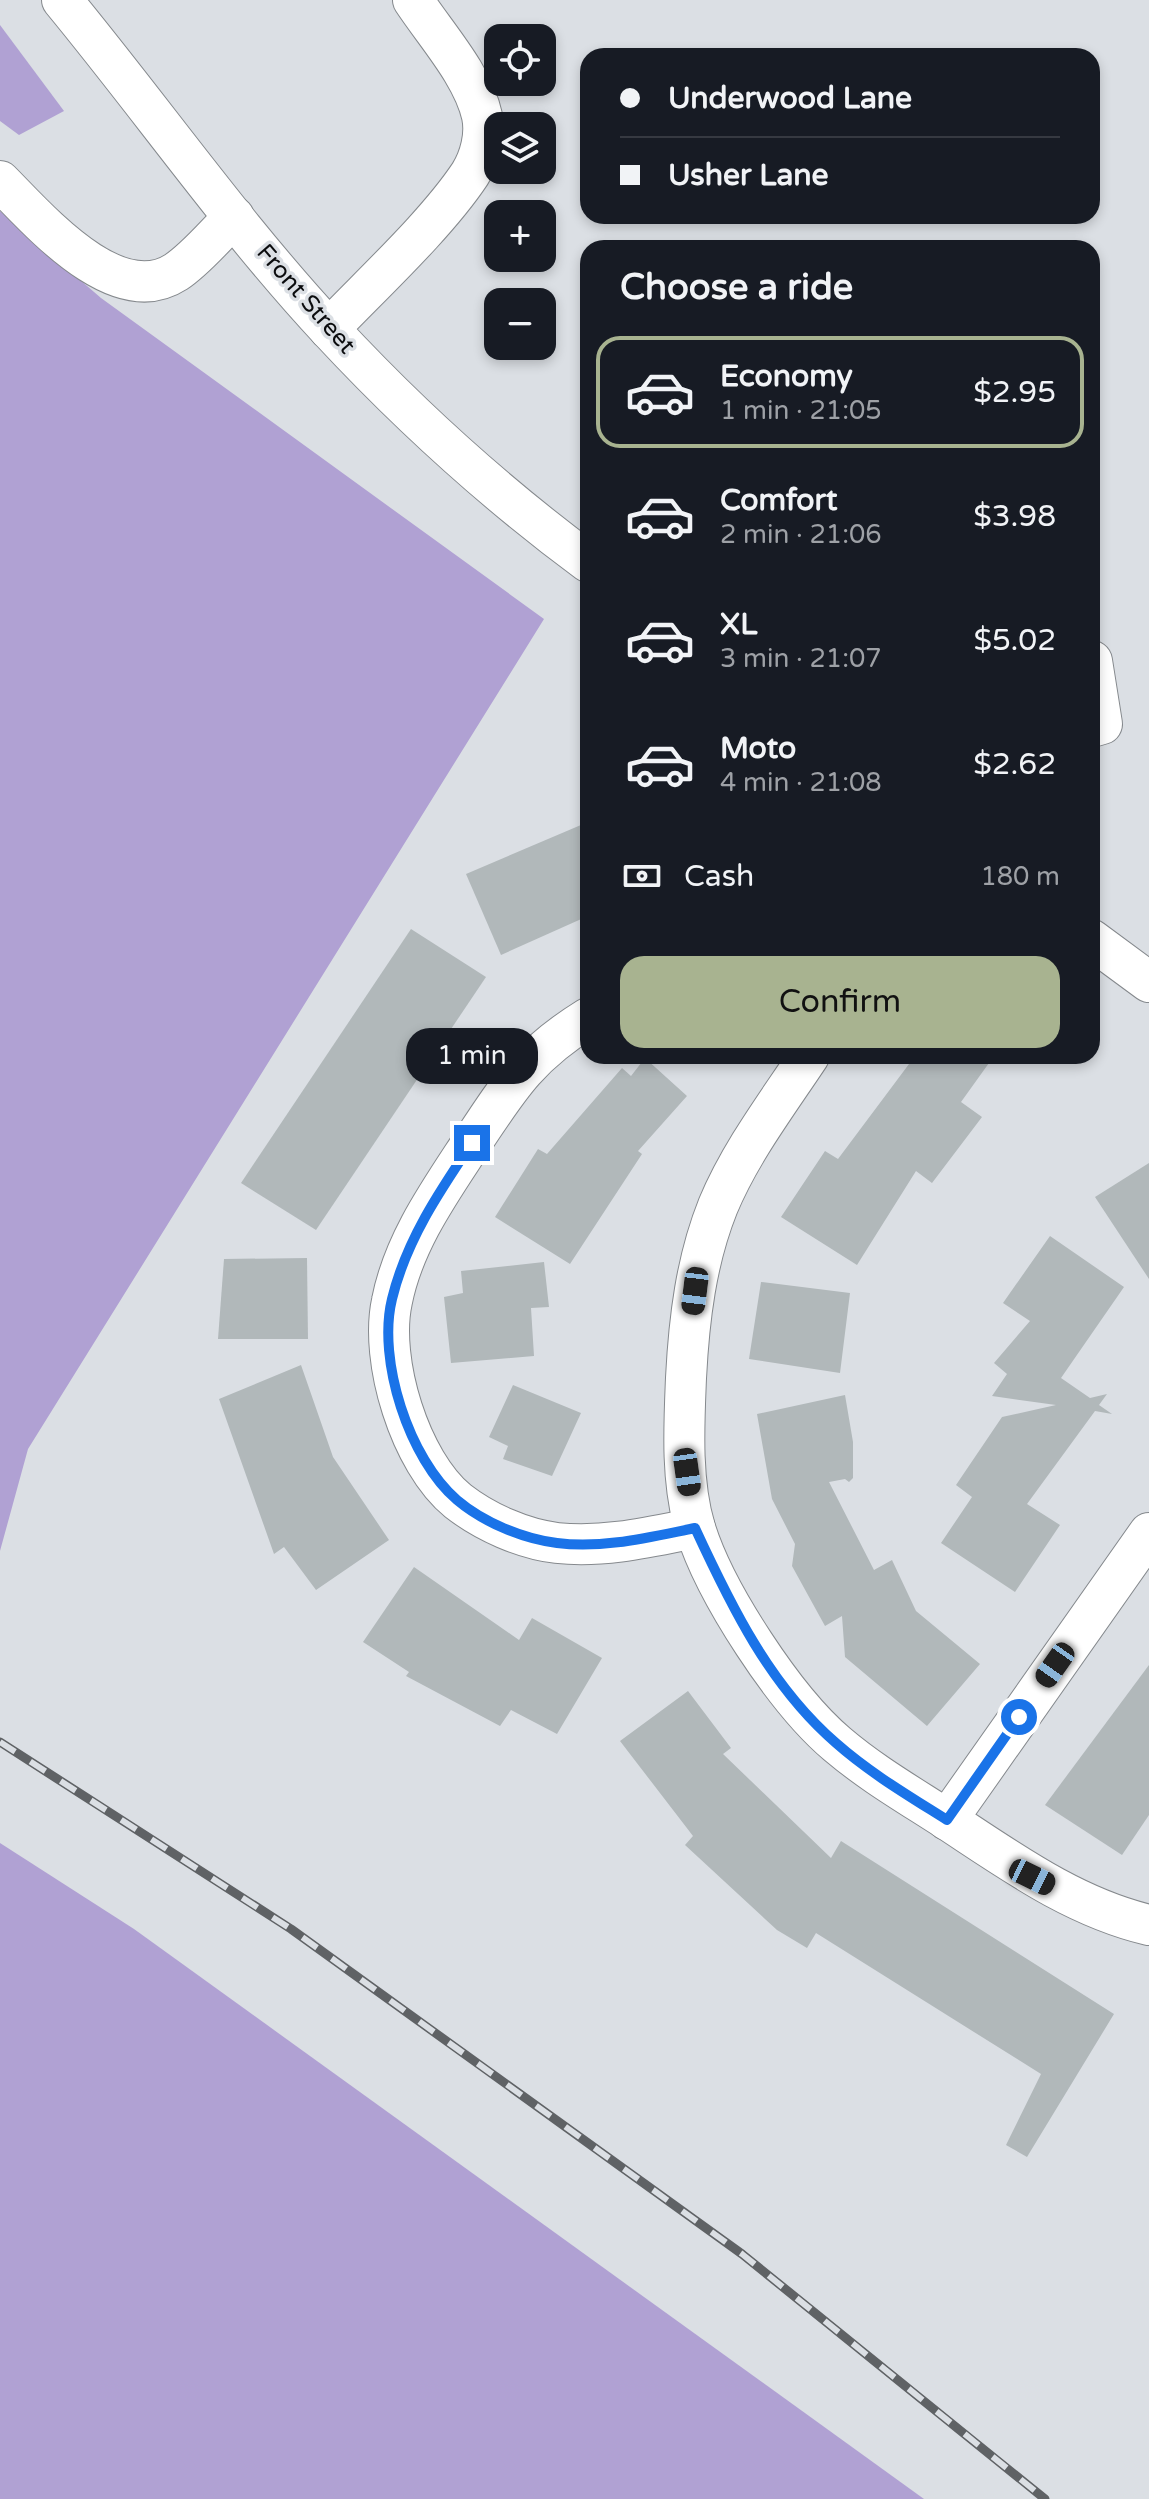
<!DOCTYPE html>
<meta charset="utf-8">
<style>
:root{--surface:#171b24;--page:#242831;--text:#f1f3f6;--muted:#9ea1a6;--line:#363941;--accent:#a8b390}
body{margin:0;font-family:"Varela Round",sans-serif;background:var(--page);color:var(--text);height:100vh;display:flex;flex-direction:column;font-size:30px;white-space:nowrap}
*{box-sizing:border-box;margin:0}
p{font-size:26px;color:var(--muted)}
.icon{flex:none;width:44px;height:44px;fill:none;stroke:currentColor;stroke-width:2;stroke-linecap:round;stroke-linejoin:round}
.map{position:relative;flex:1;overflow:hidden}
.details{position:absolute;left:580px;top:240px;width:520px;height:824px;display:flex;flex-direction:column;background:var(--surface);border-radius:24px;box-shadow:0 4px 12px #0003}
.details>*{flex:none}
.hud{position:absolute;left:580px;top:48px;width:520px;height:176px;border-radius:24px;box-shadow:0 4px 12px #0003;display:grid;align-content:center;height:176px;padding:0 40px;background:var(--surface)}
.fabs{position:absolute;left:484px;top:24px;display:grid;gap:16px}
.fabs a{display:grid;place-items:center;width:72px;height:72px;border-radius:16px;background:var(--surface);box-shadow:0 4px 12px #0003;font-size:40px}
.end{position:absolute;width:36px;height:36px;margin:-18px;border:10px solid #1a73e8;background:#fff;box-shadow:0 0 0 4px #fff}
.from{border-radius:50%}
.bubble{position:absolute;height:56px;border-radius:24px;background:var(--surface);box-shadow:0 4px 12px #0003;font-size:26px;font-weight:600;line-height:56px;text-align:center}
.car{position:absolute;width:24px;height:48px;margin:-24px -12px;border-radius:10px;box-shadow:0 0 6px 2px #0007;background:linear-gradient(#222 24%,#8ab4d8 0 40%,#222 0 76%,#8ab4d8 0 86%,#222 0)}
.hud b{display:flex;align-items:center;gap:28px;height:76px;font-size:30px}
.hud b+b{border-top:2px solid var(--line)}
.hud i{width:20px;height:20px;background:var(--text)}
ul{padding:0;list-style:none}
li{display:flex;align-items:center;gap:24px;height:112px;margin:0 16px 12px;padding:0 24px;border:4px solid transparent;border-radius:24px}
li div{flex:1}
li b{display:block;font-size:30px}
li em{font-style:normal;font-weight:600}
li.on{border-color:var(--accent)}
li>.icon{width:72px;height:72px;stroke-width:1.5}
h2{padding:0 40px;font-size:36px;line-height:96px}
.pay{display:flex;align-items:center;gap:20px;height:88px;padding:0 40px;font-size:30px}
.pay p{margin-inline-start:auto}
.action{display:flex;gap:16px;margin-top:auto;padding:16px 40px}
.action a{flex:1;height:92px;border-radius:24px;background:var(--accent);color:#111;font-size:32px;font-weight:600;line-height:92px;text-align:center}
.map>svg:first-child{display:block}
.forest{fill:#b0a1d3}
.building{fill:#b1b8ba}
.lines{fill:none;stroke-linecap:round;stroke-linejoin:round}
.minor-casing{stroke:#85898d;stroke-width:42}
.minor{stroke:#fff;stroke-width:40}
.rail-casing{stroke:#5f6265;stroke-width:9}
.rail{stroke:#dbdfe4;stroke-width:6;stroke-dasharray:18;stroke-linecap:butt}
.route{stroke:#1a73e8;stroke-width:10}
.labels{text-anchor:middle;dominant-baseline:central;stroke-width:7;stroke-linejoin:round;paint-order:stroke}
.street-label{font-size:24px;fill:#0b0c0e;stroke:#dbdfe4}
</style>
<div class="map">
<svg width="1149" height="2499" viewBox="0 0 1149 2499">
<rect width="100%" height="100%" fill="#dbdfe4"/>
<g class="forest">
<path d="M 0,25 L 64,111 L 19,135 L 0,121 Z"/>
<path d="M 0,211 L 101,298 L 544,619 L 28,1449 L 0,1551 Z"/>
<path d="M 0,1843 L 134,1929 L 924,2499 L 0,2499 Z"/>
</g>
<g class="building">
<path d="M 588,822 L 588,916 L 501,955 L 466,874 Z"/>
<path d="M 411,929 L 486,977 L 316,1230 L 241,1183 Z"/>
<path d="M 915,1056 L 994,1056 L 961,1102 L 982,1117 L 932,1183 L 916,1171 L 857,1265 L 781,1217 L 825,1151 L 838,1159 Z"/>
<path d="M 645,1058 L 687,1096 L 638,1151 L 642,1154 L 570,1264 L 495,1217 L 538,1149 L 547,1154 L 622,1068 L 631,1076 Z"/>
<path d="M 1149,1163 L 1149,1279 L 1095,1197 Z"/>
<path d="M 1050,1236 L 1124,1287 L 1061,1378 L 1090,1398 L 1107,1394 L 1099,1405 L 1112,1414 L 1095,1411 L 1027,1504 L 1060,1525 L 1015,1592 L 941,1543 L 972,1497 L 956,1485 L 1002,1417 L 1056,1405 L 992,1396 L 1007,1374 L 994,1363 L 1030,1321 L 1003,1303 Z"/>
<path d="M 307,1258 L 308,1339 L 218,1339 L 224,1259 Z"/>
<path d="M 544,1262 L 549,1307 L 531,1308 L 534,1356 L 451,1363 L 444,1297 L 463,1293 L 461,1271 Z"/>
<path d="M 761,1282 L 850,1293 L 840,1373 L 749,1359 Z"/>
<path d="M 301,1365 L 333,1457 L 389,1540 L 316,1590 L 284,1547 L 274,1554 L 219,1399 Z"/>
<path d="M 513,1385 L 581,1413 L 552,1476 L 503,1459 L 508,1446 L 489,1437 Z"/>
<path d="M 845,1395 L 853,1442 L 853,1478 L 849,1482 L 845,1479 L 829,1482 L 874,1570 L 892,1560 L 916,1611 L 980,1664 L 927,1726 L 845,1657 L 842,1616 L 825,1626 L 792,1566 L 795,1544 L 772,1499 L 757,1414 Z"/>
<path d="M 414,1567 L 519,1640 L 532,1618 L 602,1658 L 557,1734 L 511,1710 L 500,1726 L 406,1676 L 409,1672 L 363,1642 Z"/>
<path d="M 1149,1665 L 1149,1815 L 1122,1855 L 1045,1805 Z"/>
<path d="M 688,1691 L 731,1748 L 723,1754 L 831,1858 L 841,1841 L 1114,2014 L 1027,2157 L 1006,2145 L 1041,2074 L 816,1933 L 807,1948 L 777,1930 L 685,1845 L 693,1836 L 620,1741 Z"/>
</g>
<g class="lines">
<g class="minor-casing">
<g id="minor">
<path d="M 62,0 C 152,109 234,227 330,330 C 409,415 495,493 588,562"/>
<path d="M 0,181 C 38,219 116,311 176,272 C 197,258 216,234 234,217"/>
<path d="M 329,329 C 372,284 436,225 470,174 C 480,158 486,135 482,116 C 473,75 436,35 413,0"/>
<path d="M 1092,661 L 1102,724 L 1092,727"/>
<path d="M 1092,940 L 1149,982"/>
<path d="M 588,1018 C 525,1057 507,1090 467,1150 C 436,1197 403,1245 392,1301 C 379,1360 410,1462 458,1501 C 485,1522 523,1539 557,1543 C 604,1548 650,1537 695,1528"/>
<path d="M 809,1056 C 777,1104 740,1153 718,1206 C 696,1261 689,1319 686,1378 C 684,1426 681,1481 695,1528 C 715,1593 785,1700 837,1744 C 871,1773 909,1795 946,1819 C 1010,1861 1073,1907 1149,1925"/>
<path d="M 947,1820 L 1149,1533"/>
</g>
</g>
<use href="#minor" class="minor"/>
<g class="rail-casing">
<path id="rail" d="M 0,1742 L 291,1929 L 742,2254 L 1045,2499"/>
</g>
<use href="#rail" class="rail"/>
</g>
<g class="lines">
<path class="route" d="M 472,1143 C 439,1192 406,1241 392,1299 C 377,1360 409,1459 457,1500 C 483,1522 523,1539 557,1543 C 603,1549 650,1537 695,1528 C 731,1606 770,1686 836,1743 C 870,1773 909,1796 947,1820 L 1019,1717"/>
</g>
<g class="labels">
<g class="street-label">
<text transform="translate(306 299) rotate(49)">Front Street</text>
</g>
</g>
</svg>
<div class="fabs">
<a><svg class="icon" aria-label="locate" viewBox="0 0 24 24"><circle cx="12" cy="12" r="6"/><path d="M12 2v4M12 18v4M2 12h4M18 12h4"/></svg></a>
<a><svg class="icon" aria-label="layers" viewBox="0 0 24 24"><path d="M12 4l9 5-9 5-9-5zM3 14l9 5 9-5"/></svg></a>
<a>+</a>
<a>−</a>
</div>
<i class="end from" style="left:1019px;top:1717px"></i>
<i class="end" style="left:472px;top:1143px"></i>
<div class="bubble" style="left:406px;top:1028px;width:132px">1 min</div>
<i class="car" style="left:695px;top:1291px;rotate:187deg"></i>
<i class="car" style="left:687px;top:1472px;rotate:172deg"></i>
<i class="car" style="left:1055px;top:1665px;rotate:215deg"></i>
<i class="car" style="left:1032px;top:1877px;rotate:116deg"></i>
<div class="hud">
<b><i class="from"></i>Underwood Lane</b>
<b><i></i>Usher Lane</b>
</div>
<section class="details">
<h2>Choose a ride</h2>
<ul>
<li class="on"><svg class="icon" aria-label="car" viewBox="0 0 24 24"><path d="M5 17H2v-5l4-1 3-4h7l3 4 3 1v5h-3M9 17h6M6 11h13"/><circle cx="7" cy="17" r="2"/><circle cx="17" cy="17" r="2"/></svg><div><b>Economy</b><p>1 min · 21:05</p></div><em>$2.95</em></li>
<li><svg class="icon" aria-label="car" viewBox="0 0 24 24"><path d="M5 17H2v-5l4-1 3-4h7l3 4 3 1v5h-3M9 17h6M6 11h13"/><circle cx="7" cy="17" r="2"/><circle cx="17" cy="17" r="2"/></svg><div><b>Comfort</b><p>2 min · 21:06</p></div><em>$3.98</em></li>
<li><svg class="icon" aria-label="car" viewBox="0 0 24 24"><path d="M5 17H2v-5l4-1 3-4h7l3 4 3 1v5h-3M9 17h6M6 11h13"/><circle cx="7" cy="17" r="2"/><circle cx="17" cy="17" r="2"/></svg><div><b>XL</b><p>3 min · 21:07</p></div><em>$5.02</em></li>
<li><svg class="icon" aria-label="car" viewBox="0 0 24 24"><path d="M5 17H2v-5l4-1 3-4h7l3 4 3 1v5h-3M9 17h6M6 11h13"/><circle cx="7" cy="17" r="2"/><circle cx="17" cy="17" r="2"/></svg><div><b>Moto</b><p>4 min · 21:08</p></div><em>$2.62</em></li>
</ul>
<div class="pay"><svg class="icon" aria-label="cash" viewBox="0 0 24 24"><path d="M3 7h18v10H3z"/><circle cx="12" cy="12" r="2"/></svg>Cash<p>180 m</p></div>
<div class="action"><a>Confirm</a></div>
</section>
</div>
